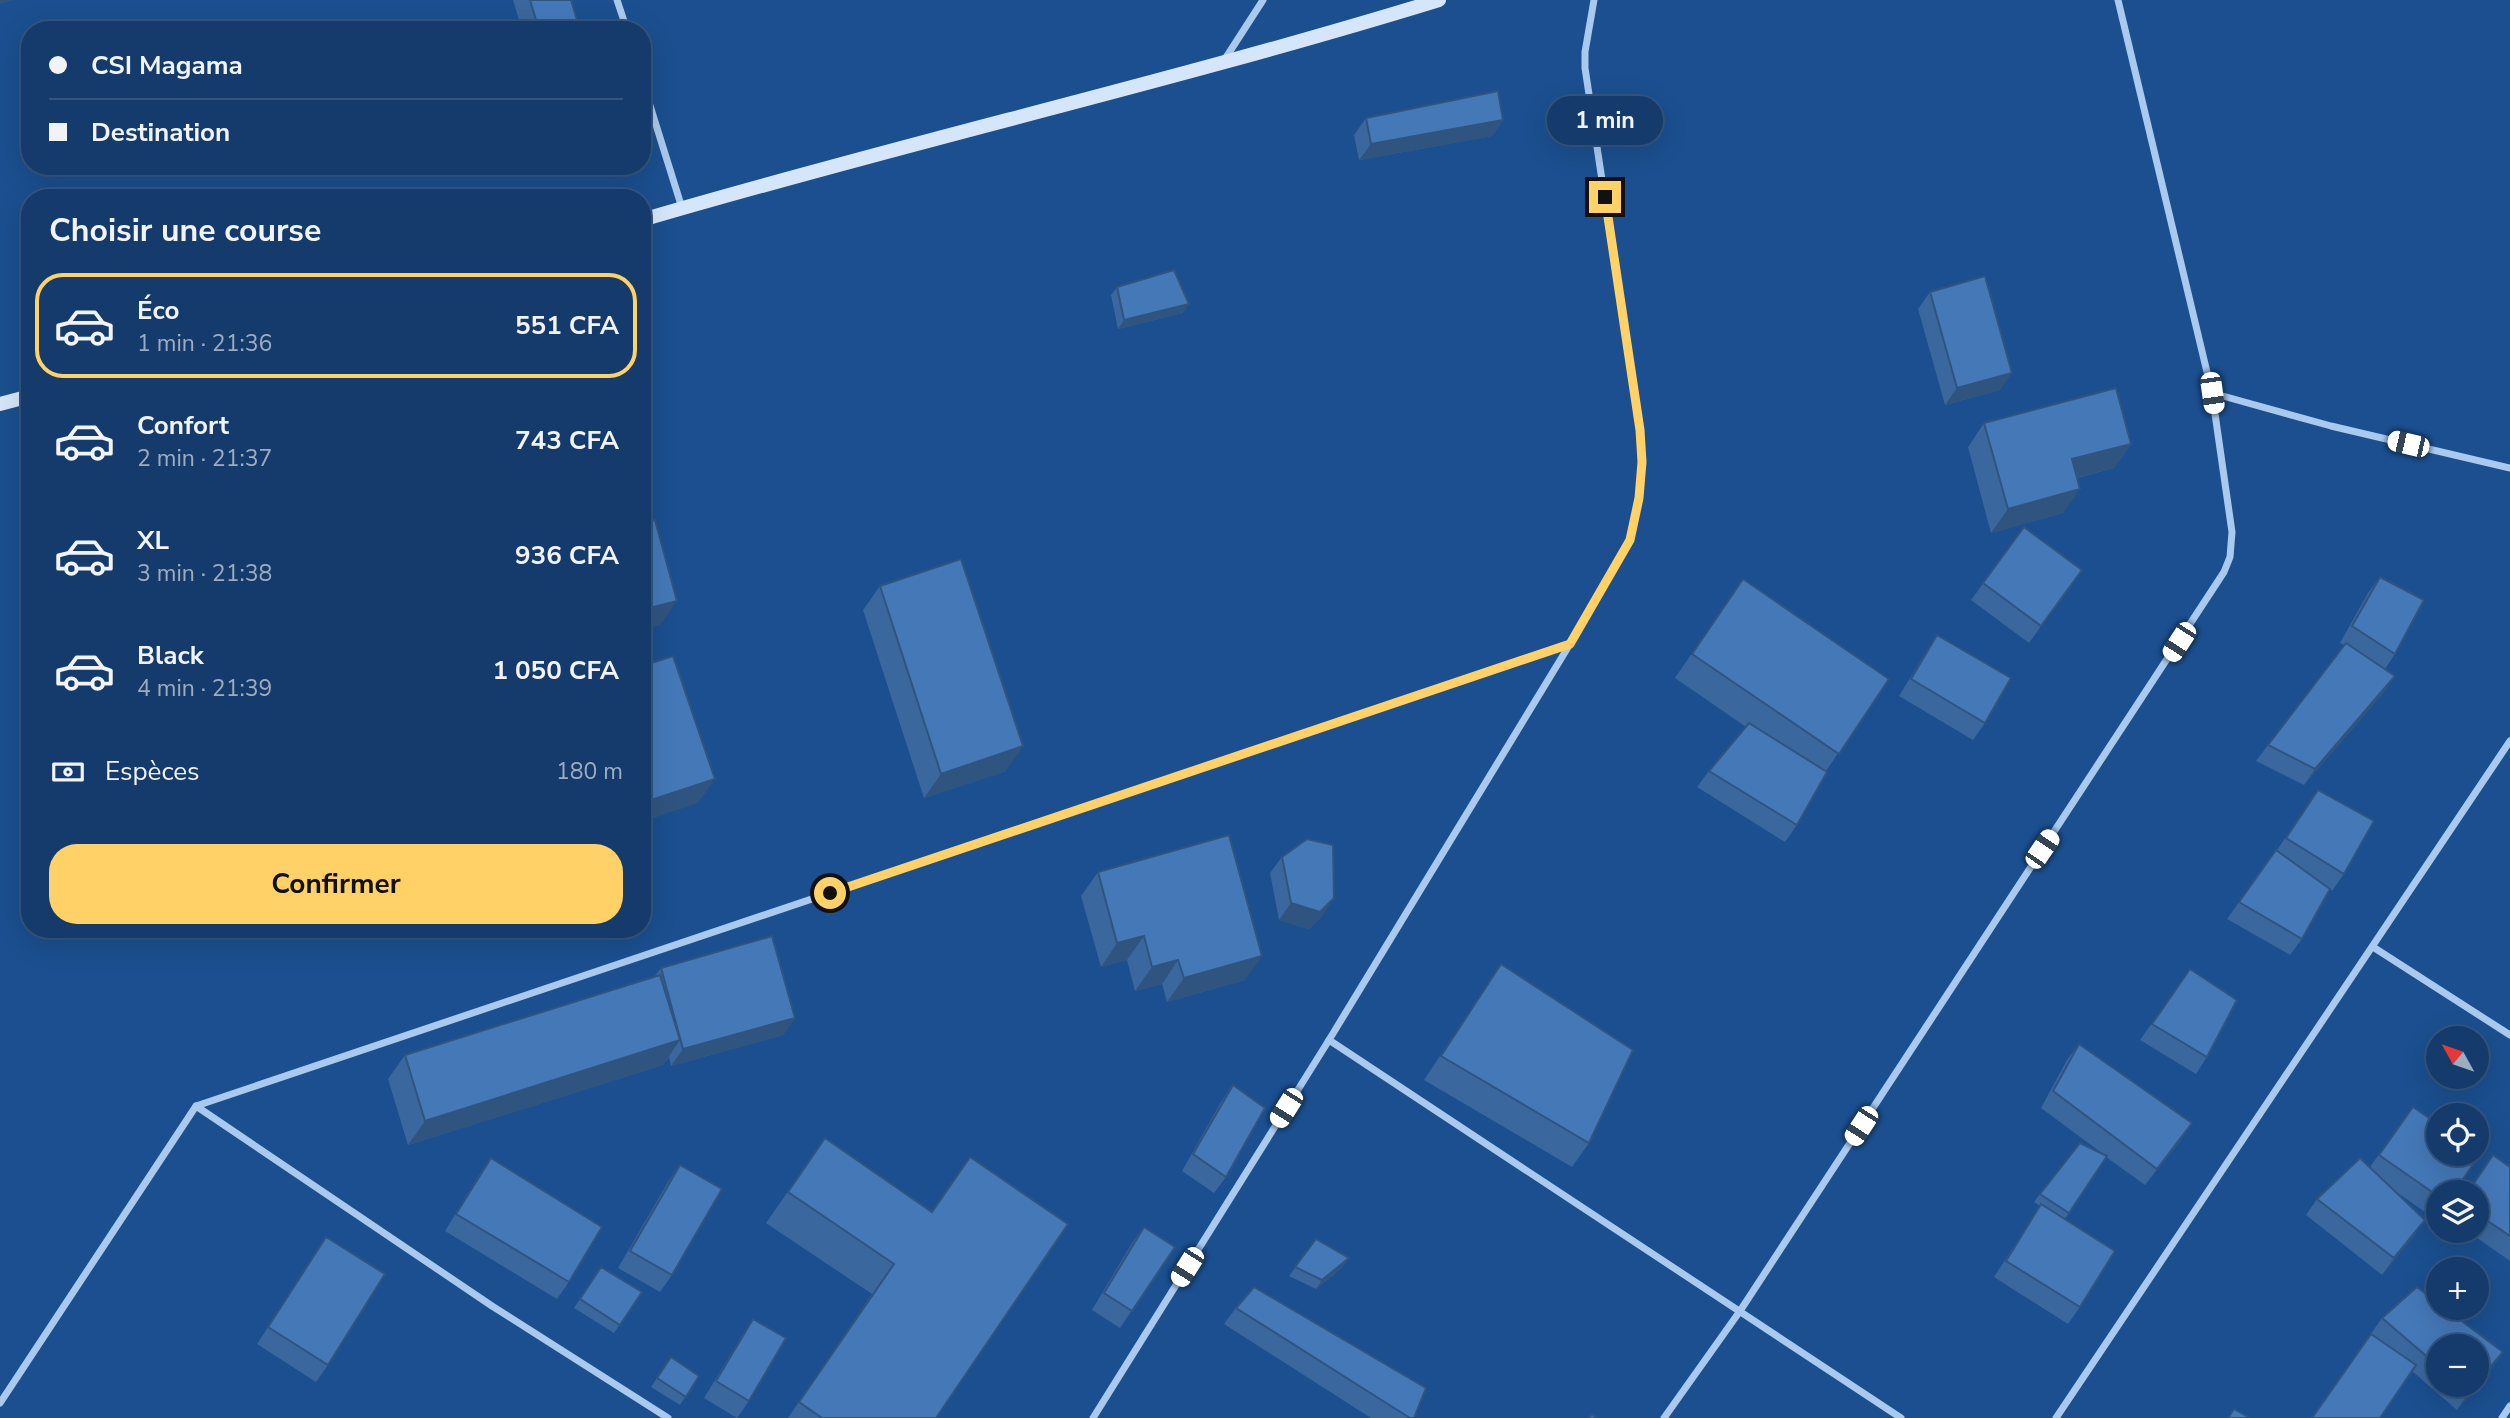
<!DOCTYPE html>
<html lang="fr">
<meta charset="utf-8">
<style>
:root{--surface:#143b6b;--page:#1d4271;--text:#f1f3f6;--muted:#9dadc1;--line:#33557e;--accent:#ffd166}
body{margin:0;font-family:"Nunito Sans",sans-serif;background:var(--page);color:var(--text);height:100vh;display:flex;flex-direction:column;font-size:26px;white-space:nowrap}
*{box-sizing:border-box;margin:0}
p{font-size:23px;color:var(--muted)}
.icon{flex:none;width:38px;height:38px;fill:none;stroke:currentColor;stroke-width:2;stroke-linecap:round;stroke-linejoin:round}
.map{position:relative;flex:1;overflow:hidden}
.sheet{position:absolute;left:21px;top:189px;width:630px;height:749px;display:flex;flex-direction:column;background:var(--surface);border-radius:28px;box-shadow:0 7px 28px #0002,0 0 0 2px var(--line)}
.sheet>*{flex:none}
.top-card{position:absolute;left:21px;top:21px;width:630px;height:154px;border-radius:28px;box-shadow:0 7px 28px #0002,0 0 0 2px var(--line);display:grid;align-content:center;height:154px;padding:0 28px;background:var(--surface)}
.needle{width:46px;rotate:310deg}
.fabs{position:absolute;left:2426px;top:1026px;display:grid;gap:14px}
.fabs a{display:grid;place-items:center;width:63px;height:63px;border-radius:50%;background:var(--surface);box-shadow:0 7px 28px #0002,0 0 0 2px var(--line);font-size:35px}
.end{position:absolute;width:32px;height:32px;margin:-16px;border:9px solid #ffd166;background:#111;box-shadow:0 0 0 4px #111}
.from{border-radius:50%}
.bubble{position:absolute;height:49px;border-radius:24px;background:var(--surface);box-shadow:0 7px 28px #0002,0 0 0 2px var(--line);font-size:23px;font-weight:700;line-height:49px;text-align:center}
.car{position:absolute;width:21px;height:42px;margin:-21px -10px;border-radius:9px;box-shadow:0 0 5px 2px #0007;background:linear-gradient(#fff 24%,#345 0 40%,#fff 0 76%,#345 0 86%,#fff 0)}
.top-card b{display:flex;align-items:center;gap:24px;height:66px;font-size:26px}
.top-card b+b{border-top:2px solid var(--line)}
.top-card i{width:18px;height:18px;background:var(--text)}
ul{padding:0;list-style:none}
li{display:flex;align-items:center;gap:21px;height:105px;margin:0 14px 10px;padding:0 14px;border:4px solid transparent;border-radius:28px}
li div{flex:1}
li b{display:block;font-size:26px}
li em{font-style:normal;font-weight:700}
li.on{border-color:var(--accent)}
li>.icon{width:63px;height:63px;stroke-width:1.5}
h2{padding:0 28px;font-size:32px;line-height:84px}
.pay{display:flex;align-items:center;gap:18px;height:77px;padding:0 28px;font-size:26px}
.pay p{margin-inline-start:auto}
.primary-button{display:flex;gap:14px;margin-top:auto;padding:14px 28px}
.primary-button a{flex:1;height:80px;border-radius:28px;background:var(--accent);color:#111;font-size:28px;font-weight:700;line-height:80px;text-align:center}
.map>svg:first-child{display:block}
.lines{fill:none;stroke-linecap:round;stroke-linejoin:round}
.minor{stroke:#a9c9ee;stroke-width:7}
.secondary{stroke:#d6e6fa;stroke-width:14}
.wall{fill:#3a679d;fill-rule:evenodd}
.shaded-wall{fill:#305480}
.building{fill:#4478b7;stroke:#305480;stroke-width:2}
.route{stroke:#ffd166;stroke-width:9}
</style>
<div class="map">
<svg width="2510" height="1418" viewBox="0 0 2510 1418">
<rect width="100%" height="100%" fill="#1b4f8f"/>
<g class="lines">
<g class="minor">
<path d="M 617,0 L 627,30"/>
<path d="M 1225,59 L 1263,0"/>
<path d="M 642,80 L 682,208"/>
<path d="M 2212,393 L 2331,426 L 2510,468"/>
<path d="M 2373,947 L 2510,1035"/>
<path d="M 1329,1040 L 1901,1418"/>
<path d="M 196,1106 L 492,1306 L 668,1418"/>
<path d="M 0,1403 L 196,1106 L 1570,644"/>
<path d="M 1093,1418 L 1329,1040 L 1570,644 L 1630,540 L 1639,498 L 1642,462 L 1640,430 L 1585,68 L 1585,52 L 1594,0"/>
<path d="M 1664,1418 L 1740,1311 L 2224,572 L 2230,557 L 2232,532 L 2212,393 L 2118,0"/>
<path d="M 2056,1418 L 2510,741"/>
<path d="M 2502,1418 L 2510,1406"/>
</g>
<g class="secondary">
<path d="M 642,220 C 906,142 1176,81 1439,0"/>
<path d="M 0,404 L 30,396"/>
</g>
</g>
<g class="wall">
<path d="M 513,0 L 571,0 L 580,30 L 522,30 Z"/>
<path d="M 1366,118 L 1503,120 L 1492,136 L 1359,160 L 1354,135 Z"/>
<path d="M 1117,287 L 1183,313 L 1118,329 L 1111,295 Z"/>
<path d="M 1930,292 L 2000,390 L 1945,405 L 1918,309 Z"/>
<path d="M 1984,423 L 2131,444 L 2114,468 L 2077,478 L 2063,513 L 1991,533 L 1968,447 Z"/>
<path d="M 2024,527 L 2082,570 L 2029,643 L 1971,600 Z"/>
<path d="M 2380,577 L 2395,654 L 2385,669 L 2395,676 L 2383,693 L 2304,785 L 2256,761 L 2344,645 L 2340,643 L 2368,593 Z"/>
<path d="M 880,586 L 1006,771 L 924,798 L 863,610 Z"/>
<path d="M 1726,603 L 1889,679 L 1826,771 L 1797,825 L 1785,842 L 1697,787 L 1709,771 L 1746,727 L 1675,678 Z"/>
<path d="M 1937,635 L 1985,723 L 1973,740 L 1899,696 L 1926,652 Z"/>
<path d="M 2318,790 L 2344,874 L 2332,891 L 2330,889 L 2302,939 L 2290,955 L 2227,919 L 2276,850 L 2277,850 Z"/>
<path d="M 1282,857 L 1323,915 L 1309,929 L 1279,920 L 1270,873 Z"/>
<path d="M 1098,872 L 1245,980 L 1167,1002 L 1162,984 L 1135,991 L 1127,960 L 1101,967 L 1081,896 Z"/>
<path d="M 1501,964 L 1589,1143 L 1572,1167 L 1424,1080 Z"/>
<path d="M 661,968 L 795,1018 L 783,1035 L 671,1066 L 669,1057 L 663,1065 L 408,1145 L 388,1079 L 405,1055 L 654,977 Z"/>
<path d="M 2190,969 L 2207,1057 L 2196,1074 L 2140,1040 Z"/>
<path d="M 2079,1044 L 2181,1140 L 2145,1185 L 2106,1157 L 2065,1219 L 2080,1307 L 2068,1324 L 1994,1277 L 2040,1206 L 2034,1202 L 2040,1194 L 2103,1154 L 2041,1108 L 2067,1060 Z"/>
<path d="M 1233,1085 L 1226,1177 L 1214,1193 L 1182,1171 L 1221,1102 Z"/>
<path d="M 2413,1107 L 2438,1192 L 2438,1214 L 2435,1219 L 2395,1191 L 2414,1236 L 2382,1275 L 2306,1215 L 2317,1199 L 2370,1167 Z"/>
<path d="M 825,1138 L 932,1211 L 936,1418 L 788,1418 L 872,1294 L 766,1223 Z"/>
<path d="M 491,1158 L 569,1282 L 557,1299 L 445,1231 L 479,1175 Z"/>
<path d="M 680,1165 L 672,1275 L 660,1292 L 618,1268 L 668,1182 Z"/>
<path d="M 2510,1167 L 2510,1261 L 2466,1230 L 2476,1230 L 2476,1192 Z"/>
<path d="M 1144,1227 L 1175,1247 L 1120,1328 L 1092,1310 L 1132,1243 Z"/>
<path d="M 326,1237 L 328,1365 L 316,1382 L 257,1344 Z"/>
<path d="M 1316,1239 L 1343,1267 L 1316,1289 L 1289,1276 Z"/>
<path d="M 601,1267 L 642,1292 L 614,1333 L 574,1308 Z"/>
<path d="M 1236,1308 L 1414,1418 L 1371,1418 L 1224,1324 Z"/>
<path d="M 2382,1318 L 2503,1352 L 2491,1369 L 2457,1410 L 2412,1371 L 2312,1418 ZM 2438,1346 L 2476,1384 L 2438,1384 Z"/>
<path d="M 753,1319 L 749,1401 L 737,1418 L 704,1398 L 742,1336 Z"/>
<path d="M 671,1357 L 699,1376 L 680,1405 L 651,1387 Z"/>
</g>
<g class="shaded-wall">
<path d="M 0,0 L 14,0 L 0,4 Z"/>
<path d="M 1503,120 L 1492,136 L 1359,160 L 1371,144 Z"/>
<path d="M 1189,304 L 1183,313 L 1118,329 L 1124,320 Z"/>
<path d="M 2012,373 L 2000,390 L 1945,405 L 1957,388 Z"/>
<path d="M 2131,444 L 2114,468 L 2055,483 L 2072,459 Z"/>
<path d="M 2080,489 L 2063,513 L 1991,533 L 2008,509 Z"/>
<path d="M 677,601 L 660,625 L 642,630 L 642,610 Z"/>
<path d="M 2395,676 L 2383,693 L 2304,785 L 2315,769 Z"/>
<path d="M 1023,746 L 1006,771 L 924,798 L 941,774 Z"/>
<path d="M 715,779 L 698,803 L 642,822 L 642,803 Z"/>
<path d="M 1334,898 L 1323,915 L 1309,929 L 1279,920 L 1291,903 Z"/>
<path d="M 1144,936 L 1127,960 L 1101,967 L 1117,943 Z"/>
<path d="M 1262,956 L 1245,980 L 1167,1002 L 1184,978 Z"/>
<path d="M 1178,960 L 1162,984 L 1135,991 L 1152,967 Z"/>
<path d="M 795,1018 L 783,1035 L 671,1066 L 683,1049 Z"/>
<path d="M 680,1040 L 663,1065 L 408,1145 L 425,1121 Z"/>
<path d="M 2192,1123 L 2181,1140 L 2145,1185 L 2157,1169 Z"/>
<path d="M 2425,1220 L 2414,1236 L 2382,1275 L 2394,1258 Z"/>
<path d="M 1349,1258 L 1343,1267 L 1316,1289 L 1322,1280 Z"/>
<path d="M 2503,1352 L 2491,1369 L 2457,1410 L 2468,1393 Z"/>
</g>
<g class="building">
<path d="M 530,0 L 571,0 L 580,30 L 539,30 Z"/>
<path d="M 1498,91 L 1503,120 L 1371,144 L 1366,118 Z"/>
<path d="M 1174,270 L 1189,304 L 1124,320 L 1117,287 Z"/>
<path d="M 1985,276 L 2012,373 L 1957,388 L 1930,292 Z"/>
<path d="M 2116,388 L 2131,444 L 2072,459 L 2080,489 L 2008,509 L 1984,423 Z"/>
<path d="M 655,520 L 677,601 L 642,610 L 642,523 Z"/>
<path d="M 2024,527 L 2082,570 L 2041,626 L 1983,583 Z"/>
<path d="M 961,559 L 1023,746 L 941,774 L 880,586 Z"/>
<path d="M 2380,577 L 2424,600 L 2395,654 L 2352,626 Z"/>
<path d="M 1743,579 L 1889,679 L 1839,754 L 1692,654 Z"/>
<path d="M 1937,635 L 2011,678 L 1985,723 L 1911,679 Z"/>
<path d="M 2346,643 L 2395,676 L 2315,769 L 2268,745 Z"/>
<path d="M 673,656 L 715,779 L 642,803 L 642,666 Z"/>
<path d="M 1749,723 L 1827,772 L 1797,825 L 1709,771 Z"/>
<path d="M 2318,790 L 2374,821 L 2344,874 L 2286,838 Z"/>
<path d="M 1229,835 L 1262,956 L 1184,978 L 1178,960 L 1152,967 L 1144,936 L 1117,943 L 1098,872 Z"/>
<path d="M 1307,839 L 1333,845 L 1334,898 L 1320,912 L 1291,903 L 1282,857 Z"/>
<path d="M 2276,850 L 2330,889 L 2302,939 L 2239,902 Z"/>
<path d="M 772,936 L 795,1018 L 683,1049 L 661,968 Z"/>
<path d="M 1501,964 L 1633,1050 L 1589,1143 L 1441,1056 Z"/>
<path d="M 2190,969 L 2237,1000 L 2207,1057 L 2152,1024 Z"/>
<path d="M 660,975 L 680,1040 L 425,1121 L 405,1055 Z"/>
<path d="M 2079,1044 L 2192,1123 L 2157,1169 L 2053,1091 Z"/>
<path d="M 1233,1085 L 1265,1108 L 1226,1177 L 1193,1154 Z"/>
<path d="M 2413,1107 L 2438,1124 L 2438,1153 L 2476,1153 L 2476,1150 L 2481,1153 L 2454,1192 L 2438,1192 L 2438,1196 L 2379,1155 Z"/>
<path d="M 825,1138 L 932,1212 L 970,1157 L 1068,1224 L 936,1418 L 822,1418 L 799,1402 L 894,1264 L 788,1192 Z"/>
<path d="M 2080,1143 L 2107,1156 L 2069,1213 L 2040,1194 Z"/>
<path d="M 2493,1155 L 2510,1167 L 2510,1236 L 2476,1213 L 2476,1192 L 2468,1192 Z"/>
<path d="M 491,1158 L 602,1227 L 569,1282 L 456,1214 Z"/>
<path d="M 2360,1158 L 2425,1220 L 2394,1258 L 2317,1199 Z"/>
<path d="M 680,1165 L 722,1189 L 672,1275 L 630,1251 Z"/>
<path d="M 2041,1204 L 2115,1251 L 2080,1307 L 2006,1261 Z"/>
<path d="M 1144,1227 L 1175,1247 L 1132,1311 L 1104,1293 Z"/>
<path d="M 326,1237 L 385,1274 L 328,1365 L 268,1327 Z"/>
<path d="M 1316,1239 L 1349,1258 L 1322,1280 L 1295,1267 Z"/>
<path d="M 601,1267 L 642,1292 L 620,1325 L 580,1299 Z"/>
<path d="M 1254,1287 L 1426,1388 L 1414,1418 L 1410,1418 L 1236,1308 Z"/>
<path d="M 2417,1287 L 2438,1303 L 2438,1307 L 2443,1307 L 2503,1352 L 2476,1384 L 2476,1346 L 2438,1346 L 2438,1366 L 2382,1318 Z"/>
<path d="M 753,1319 L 786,1338 L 749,1401 L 716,1381 Z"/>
<path d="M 2371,1334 L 2416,1365 L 2380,1418 L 2312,1418 Z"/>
<path d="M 671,1357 L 699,1376 L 686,1397 L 657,1378 Z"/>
<path d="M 2459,1384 L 2476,1384 L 2468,1393 Z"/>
<path d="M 2234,1409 L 2250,1418 L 2228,1418 Z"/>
<path d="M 1592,1414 L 1597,1418 L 1588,1418 Z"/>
</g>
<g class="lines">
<path class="route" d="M 830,893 L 1570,644 L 1630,540 L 1639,498 L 1642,462 L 1640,430 L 1605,197"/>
</g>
</svg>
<div class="fabs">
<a><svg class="needle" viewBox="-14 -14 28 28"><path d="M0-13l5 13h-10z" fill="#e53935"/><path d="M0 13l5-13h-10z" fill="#9dadc1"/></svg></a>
<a><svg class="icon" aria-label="locate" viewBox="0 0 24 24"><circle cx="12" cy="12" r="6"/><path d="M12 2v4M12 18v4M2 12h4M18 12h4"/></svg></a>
<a><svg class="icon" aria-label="layers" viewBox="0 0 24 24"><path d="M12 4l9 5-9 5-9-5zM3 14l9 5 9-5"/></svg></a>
<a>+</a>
<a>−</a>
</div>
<i class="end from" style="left:830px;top:893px"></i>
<i class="end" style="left:1605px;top:197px"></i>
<div class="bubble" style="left:1547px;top:96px;width:116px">1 min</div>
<i class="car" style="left:2212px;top:393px;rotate:172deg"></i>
<i class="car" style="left:2408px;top:444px;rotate:283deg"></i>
<i class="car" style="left:2179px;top:642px;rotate:213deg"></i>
<i class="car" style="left:2042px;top:849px;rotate:34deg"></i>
<i class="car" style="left:1286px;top:1108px;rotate:212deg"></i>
<i class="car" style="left:1861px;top:1126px;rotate:213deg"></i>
<i class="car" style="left:1187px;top:1267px;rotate:212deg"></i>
<div class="top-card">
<b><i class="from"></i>CSI Magama</b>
<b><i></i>Destination</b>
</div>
<section class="sheet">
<h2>Choisir une course</h2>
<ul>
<li class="on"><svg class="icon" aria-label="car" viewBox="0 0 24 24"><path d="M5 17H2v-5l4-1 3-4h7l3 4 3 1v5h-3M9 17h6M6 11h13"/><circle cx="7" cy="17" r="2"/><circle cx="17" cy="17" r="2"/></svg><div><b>Éco</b><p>1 min · 21:36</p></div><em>551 CFA</em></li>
<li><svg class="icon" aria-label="car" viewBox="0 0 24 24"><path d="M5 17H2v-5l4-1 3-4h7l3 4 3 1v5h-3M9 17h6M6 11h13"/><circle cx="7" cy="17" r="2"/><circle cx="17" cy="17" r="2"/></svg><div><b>Confort</b><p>2 min · 21:37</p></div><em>743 CFA</em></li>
<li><svg class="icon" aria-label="car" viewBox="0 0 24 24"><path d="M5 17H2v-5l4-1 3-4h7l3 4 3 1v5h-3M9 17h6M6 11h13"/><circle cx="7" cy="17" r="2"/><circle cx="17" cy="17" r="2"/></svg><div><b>XL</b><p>3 min · 21:38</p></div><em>936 CFA</em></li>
<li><svg class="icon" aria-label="car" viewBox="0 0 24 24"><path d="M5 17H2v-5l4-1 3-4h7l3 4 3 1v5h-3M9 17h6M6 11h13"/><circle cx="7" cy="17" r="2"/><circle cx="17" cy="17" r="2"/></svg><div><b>Black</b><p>4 min · 21:39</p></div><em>1 050 CFA</em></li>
</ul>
<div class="pay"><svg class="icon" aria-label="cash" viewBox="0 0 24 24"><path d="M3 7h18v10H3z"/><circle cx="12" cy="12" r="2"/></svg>Espèces<p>180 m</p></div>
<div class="primary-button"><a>Confirmer</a></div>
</section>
</div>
